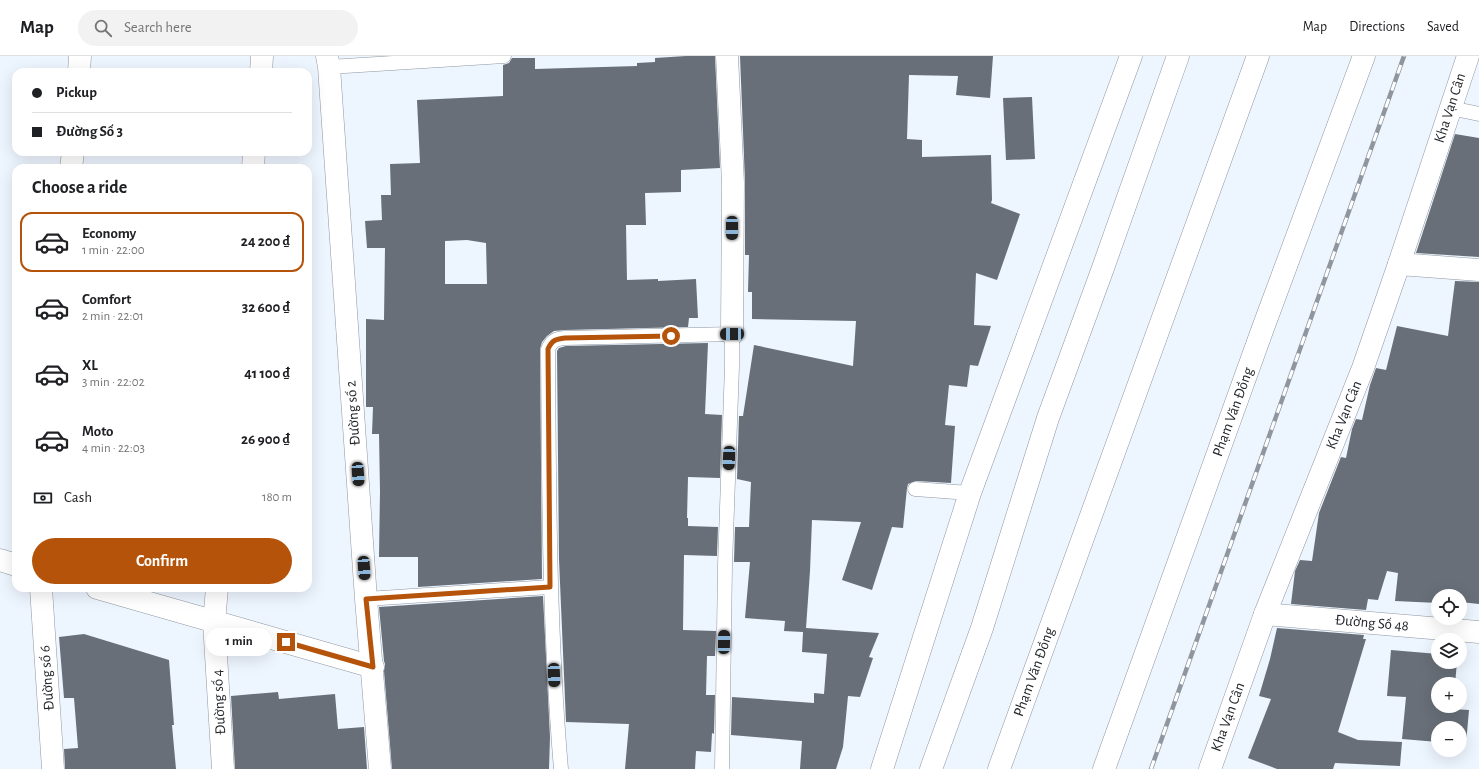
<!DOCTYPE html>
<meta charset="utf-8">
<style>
:root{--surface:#fff;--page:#f2f2f2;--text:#202124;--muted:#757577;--line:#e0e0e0;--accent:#b45309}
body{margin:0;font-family:"Alegreya Sans",sans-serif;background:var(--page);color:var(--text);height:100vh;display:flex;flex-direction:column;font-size:15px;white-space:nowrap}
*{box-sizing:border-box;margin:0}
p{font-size:13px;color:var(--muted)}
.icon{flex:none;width:22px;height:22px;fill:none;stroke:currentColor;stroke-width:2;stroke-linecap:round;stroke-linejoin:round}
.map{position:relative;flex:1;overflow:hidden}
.drawer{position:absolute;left:12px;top:108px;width:300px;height:428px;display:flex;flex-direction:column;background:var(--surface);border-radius:12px;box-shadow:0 4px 16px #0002}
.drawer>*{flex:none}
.hud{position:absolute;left:12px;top:12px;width:300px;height:88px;border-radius:12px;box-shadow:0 4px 16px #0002;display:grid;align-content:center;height:88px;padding:0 20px;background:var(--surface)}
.fabs{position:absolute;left:1431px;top:533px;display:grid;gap:8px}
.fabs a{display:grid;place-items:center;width:36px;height:36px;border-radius:50%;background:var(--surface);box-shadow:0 4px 16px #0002;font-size:20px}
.end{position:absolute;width:18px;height:18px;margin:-9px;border:5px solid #b45309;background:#fff;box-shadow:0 0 0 2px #fff}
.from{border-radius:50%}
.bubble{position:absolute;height:28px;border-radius:14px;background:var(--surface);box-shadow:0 4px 16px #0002;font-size:13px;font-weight:700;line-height:28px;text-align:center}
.car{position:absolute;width:12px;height:24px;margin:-12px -6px;border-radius:5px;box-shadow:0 0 3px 1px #0007;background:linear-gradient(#222 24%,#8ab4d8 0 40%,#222 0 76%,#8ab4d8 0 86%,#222 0)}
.hud b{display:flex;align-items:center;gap:14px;height:38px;font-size:15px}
.hud b+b{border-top:1px solid var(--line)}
.hud i{width:10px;height:10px;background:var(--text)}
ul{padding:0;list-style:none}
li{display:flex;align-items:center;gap:12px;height:60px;margin:0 8px 6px;padding:0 12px;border:2px solid transparent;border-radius:12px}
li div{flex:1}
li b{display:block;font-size:15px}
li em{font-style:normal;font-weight:700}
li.active{border-color:var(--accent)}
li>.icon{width:36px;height:36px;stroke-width:1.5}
h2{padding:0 20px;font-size:18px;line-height:48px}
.pay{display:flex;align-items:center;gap:10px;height:44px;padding:0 20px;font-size:15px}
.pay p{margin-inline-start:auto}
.cta{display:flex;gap:8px;margin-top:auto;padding:8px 20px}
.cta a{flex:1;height:46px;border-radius:24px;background:var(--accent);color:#fff;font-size:16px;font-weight:700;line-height:46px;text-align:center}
header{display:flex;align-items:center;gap:24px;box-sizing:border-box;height:56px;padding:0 20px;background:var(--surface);border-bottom:1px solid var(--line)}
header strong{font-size:19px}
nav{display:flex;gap:22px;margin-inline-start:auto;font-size:14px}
.search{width:280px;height:36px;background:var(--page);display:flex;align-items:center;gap:10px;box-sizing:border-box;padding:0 14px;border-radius:22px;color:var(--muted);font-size:15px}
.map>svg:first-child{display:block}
.building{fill:#686f78;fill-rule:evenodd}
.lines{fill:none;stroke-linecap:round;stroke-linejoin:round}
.service-casing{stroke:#8f97a0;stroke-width:15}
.minor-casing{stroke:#8f97a0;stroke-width:23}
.primary-casing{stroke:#8f97a0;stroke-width:23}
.trunk-casing{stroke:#8f97a0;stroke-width:23}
.service{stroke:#fff;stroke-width:14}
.minor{stroke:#fff;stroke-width:22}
.primary{stroke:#fff;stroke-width:22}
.trunk{stroke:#fff;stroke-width:22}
.rail-casing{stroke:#90969d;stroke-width:4.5}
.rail{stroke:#fff;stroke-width:3;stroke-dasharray:9;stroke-linecap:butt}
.route{stroke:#b45309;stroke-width:5}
.labels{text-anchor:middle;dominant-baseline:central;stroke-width:4;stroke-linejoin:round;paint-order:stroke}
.street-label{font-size:15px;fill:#23262a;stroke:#fff}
</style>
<header>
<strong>Map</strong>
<div class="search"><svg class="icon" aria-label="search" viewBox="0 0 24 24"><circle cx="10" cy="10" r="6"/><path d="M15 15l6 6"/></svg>Search here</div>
<nav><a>Map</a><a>Directions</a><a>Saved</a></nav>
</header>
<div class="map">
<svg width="1479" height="713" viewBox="0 0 1479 713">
<rect width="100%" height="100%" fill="#edf5ff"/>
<g class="building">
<path d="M 686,0 L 715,0 L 720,112 L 681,114 L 681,136 L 645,137 L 646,169 L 626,169 L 627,224 L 658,223 L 658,225 L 696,223 L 698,262 L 689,262 L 688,271 L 565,274 L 554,275 L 547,280 L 542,286 L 540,293 L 542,523 L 418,531 L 418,501 L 379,501 L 380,435 L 379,378 L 372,378 L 373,351 L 366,351 L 366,263 L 384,264 L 385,192 L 367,192 L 365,165 L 382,164 L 381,139 L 391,139 L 390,108 L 420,107 L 417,44 L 503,40 L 503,9 L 509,7 L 512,2 L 535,2 L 535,13 L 637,10 L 637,7 L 655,6 L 655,2 ZM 467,184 L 486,187 L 487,228 L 445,228 L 445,185 Z"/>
<path d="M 740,0 L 993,0 L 990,42 L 956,39 L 958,20 L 909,19 L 907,83 L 922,84 L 922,101 L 991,99 L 992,144 L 991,147 L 1020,158 L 997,224 L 976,217 L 974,269 L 991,270 L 978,310 L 970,309 L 967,331 L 949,329 L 945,369 L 955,370 L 951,427 L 916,425 L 908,428 L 907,432 L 903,472 L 892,471 L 872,534 L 842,524 L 861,466 L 812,464 L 810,515 L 806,572 L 879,577 L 869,601 L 873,602 L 860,641 L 848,640 L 843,691 L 836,713 L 800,713 L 802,685 L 731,679 L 732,641 L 814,647 L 814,637 L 824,638 L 827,598 L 802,596 L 803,576 L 784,575 L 785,565 L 745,562 L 750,506 L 734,506 L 735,471 L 749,471 L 751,426 L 737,423 L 739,360 L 743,360 L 754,289 L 853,310 L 856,265 L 752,263 L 752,236 L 748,236 L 749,199 L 745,199 L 745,126 Z"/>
<path d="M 1032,41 L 1035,103 L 1006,104 L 1003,42 Z"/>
<path d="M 1455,78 L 1479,82 L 1479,201 L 1416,197 Z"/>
<path d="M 1455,225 L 1479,226 L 1479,548 L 1460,546 L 1460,540 L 1438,540 L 1438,547 L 1395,545 L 1398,517 L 1387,515 L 1378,544 L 1368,543 L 1366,554 L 1291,548 L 1295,515 L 1300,504 L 1312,505 L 1319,457 L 1341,401 L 1346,402 L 1352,373 L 1356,363 L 1362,364 L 1370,329 L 1376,312 L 1386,314 L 1397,270 L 1448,280 Z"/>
<path d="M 708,287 L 705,358 L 722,359 L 720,422 L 688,421 L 687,462 L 688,462 L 688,470 L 718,471 L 717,500 L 684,499 L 683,574 L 716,575 L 715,600 L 707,600 L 706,639 L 715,639 L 714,678 L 712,677 L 711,696 L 696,695 L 695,713 L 625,713 L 629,668 L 566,666 L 559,503 L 557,295 L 559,292 L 566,290 Z"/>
<path d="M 543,540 L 550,681 L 549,713 L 392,713 L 384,615 L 385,608 L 384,605 L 379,551 Z"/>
<path d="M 1277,572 L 1364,579 L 1363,583 L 1366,583 L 1338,676 L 1358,684 L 1402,686 L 1400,710 L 1335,707 L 1333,713 L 1277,713 L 1248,702 L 1271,643 L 1259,640 L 1270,603 Z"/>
<path d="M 84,578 L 169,604 L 174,669 L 172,669 L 176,713 L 65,713 L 64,693 L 78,692 L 74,642 L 64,642 L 59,581 Z"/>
<path d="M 1391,594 L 1438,598 L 1438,606 L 1457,606 L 1455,628 L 1438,628 L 1438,650 L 1454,650 L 1453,653 L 1469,654 L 1466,688 L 1460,688 L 1460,672 L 1438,672 L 1438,686 L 1402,683 L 1406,641 L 1387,640 Z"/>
<path d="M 278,636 L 279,643 L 335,638 L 338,673 L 364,671 L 367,713 L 235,713 L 231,640 Z"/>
</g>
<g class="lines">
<g class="service-casing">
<g id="service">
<path d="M 329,11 L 504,0"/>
<path d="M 1450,52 L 1479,58"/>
<path d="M 915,433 L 970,437"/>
<path d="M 366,543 L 550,531"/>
<path d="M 561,713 C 549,573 549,433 548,293 C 552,284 556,283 565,282 L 732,278 L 732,310 L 725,509 L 722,713"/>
</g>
</g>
<g class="minor-casing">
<g id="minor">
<path d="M 327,0 L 329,11 L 366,543 L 380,713"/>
<path d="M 727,0 L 733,127 L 732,278"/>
<path d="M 79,16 L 80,0"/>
<path d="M 261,16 L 262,0"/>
<path d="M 71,112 L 73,96"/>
<path d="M 253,112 L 254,96"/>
<path d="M 1399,208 L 1479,214"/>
<path d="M 0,504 L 16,509"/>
<path d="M 41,532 L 53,713"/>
<path d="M 97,532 L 373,611"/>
<path d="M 217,532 L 214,566 L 223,713"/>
<path d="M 1265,558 L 1479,576"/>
<path d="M 1210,713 L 1265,558 L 1363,312 L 1399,208 L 1468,0"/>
</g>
</g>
<g class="primary-casing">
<g id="primary">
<path d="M 882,713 L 970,437 L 1131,0"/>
<path d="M 1104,713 L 1263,272 L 1364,0"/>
</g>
</g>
<g class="trunk-casing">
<g id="trunk">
<path d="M 931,713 L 982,572 L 1048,362 L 1103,212 L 1178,0"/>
<path d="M 999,713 L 1258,0"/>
</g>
</g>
<use href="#service" class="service"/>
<use href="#minor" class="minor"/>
<use href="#primary" class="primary"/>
<use href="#trunk" class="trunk"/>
<g class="rail-casing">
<path id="rail" d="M 1151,713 L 1404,0"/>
</g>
<use href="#rail" class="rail"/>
</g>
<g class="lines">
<path class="route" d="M 286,586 L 373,611 L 366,543 L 550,531 L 548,293 C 552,284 556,283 565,282 L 671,280"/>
</g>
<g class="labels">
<g class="street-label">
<text transform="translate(1450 52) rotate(-72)">Kha Vạn Cân</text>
<text transform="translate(1233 356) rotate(-70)">Phạm Văn Đồng</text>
<text transform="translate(353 357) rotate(-94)">Đường số 2</text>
<text transform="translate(1344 359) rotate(-68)">Kha Vạn Cân</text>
<text transform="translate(1372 567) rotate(5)">Đường Số 48</text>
<text transform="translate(1034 616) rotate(-70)">Phạm Văn Đồng</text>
<text transform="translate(47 622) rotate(-94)">Đường số 6</text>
<text transform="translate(219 646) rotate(-93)">Đường số 4</text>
<text transform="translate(1228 661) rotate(-70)">Kha Vạn Cân</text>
</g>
</g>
</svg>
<div class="fabs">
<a><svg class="icon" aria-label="locate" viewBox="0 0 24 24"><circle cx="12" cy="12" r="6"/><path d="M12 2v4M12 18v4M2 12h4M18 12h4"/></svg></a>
<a><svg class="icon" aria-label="layers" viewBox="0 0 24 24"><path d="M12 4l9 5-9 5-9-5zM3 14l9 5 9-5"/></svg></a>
<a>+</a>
<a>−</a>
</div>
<i class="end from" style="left:671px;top:280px"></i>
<i class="end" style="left:286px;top:586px"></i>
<div class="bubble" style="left:206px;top:572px;width:66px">1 min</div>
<i class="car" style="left:732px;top:172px;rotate:180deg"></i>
<i class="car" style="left:732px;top:278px;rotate:269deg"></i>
<i class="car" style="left:729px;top:402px;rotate:182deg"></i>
<i class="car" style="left:358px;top:418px;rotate:176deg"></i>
<i class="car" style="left:364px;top:512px;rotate:176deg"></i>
<i class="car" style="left:724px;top:586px;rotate:1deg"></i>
<i class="car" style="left:554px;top:619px;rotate:178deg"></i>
<div class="hud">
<b><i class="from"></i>Pickup</b>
<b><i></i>Đường Số 3</b>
</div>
<section class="drawer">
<h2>Choose a ride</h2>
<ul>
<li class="active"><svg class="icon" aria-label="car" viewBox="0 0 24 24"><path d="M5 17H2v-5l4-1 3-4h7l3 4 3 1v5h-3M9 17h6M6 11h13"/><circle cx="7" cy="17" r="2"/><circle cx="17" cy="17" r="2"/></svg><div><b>Economy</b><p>1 min · 22:00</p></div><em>24 200 ₫</em></li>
<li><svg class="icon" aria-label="car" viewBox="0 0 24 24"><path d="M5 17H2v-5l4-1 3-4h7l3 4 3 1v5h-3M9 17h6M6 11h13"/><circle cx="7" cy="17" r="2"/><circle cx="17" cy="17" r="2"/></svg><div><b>Comfort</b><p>2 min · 22:01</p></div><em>32 600 ₫</em></li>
<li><svg class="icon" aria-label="car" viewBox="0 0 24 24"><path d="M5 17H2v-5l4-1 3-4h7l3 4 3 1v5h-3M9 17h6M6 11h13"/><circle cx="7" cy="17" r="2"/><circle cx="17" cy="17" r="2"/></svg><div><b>XL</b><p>3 min · 22:02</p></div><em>41 100 ₫</em></li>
<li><svg class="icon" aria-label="car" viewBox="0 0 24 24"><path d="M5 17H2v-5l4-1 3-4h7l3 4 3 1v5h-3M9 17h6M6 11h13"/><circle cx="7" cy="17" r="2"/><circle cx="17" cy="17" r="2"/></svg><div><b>Moto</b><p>4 min · 22:03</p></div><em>26 900 ₫</em></li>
</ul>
<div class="pay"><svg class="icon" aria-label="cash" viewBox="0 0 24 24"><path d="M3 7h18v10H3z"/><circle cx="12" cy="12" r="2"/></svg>Cash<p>180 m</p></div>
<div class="cta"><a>Confirm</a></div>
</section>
</div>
